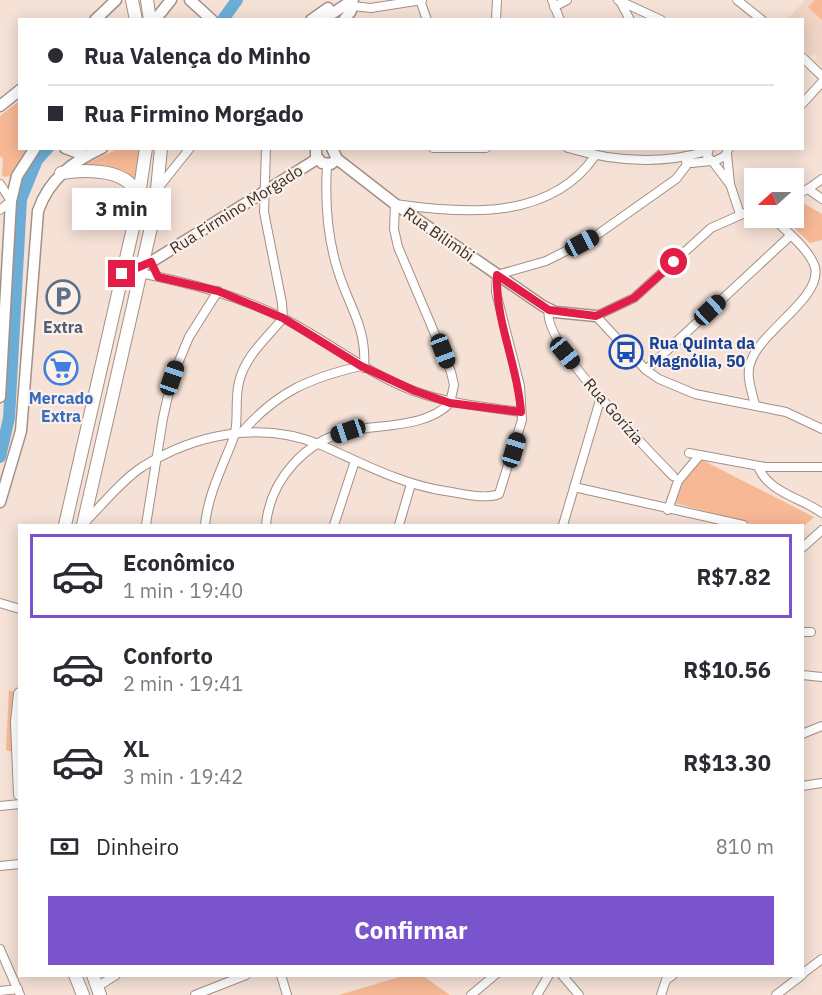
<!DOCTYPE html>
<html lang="pt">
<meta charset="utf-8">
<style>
:root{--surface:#fff;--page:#f2f2f3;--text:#2b2b33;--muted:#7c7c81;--line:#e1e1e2;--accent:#7a54cd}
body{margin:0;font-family:"IBM Plex Sans",sans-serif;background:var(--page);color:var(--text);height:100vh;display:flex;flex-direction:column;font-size:22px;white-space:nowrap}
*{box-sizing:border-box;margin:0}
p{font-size:20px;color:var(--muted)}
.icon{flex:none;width:33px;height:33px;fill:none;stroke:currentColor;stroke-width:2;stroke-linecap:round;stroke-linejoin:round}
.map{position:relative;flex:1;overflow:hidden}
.side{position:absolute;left:18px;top:524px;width:786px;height:453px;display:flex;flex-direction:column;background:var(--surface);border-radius:0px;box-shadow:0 3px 15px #0003}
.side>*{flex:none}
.top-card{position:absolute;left:18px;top:18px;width:786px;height:132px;border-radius:0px;box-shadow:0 3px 15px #0003;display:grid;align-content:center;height:132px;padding:0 30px;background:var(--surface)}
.needle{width:39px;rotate:249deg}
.buttons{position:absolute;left:744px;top:168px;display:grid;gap:12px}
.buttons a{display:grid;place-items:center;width:60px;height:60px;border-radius:0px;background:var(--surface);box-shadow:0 3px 15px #0003;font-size:30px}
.end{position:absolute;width:27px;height:27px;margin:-14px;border:8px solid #e11d48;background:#fff;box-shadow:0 0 0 3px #fff}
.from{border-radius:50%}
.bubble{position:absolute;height:42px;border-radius:0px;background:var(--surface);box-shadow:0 3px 15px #0003;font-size:20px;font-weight:800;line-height:42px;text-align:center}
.car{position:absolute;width:18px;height:36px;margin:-18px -9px;border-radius:8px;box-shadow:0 0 4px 2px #0007;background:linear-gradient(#222 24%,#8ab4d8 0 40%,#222 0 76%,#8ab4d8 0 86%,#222 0)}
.top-card b{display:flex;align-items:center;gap:21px;height:57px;font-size:22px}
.top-card b+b{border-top:2px solid var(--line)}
.top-card i{width:15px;height:15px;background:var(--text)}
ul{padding:10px 0 0;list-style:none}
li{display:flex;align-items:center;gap:18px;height:84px;margin:0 12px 9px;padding:0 18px;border:3px solid transparent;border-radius:0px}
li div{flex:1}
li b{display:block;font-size:22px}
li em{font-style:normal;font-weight:800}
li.on{border-color:var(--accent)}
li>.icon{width:54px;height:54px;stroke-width:1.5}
.pay{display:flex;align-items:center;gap:15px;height:66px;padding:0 30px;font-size:22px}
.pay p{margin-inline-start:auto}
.cta{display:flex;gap:12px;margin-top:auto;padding:12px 30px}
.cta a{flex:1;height:69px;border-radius:0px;background:var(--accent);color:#fff;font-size:24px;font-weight:800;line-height:69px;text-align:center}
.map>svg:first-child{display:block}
.built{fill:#f0d4c5}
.green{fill:#f7b895}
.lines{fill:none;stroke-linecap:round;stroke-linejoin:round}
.river{stroke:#6badd7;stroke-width:12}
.street-casing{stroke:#a39086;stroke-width:10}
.secondary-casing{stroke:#a39086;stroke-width:13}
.primary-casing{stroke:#a39086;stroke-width:14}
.street{stroke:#fff;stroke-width:8}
.secondary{stroke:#fff;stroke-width:10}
.primary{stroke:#fff;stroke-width:12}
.route{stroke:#e11d48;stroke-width:8}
.labels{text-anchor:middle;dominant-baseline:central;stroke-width:4.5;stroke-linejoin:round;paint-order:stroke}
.street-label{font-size:16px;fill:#38302c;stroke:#fcf0e9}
.service-label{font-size:16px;font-weight:bold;fill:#4e5e75;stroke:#fcf0e9}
.transit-label{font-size:16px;font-weight:bold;fill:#164399;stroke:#fcf0e9;text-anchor:start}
.shop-label{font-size:16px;font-weight:bold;fill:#366cbe;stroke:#fcf0e9}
</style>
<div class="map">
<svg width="822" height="995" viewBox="0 0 822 995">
<rect width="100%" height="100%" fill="#f5e1d6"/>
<path class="built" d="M 805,0 L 822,0 L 822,66 L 814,61 L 818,58 L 814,54 L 810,57 L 803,50 L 802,20 L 787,20 Z"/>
<g class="green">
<path d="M 815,0 L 822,0 L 822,20 L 808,7 Z"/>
<path d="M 19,101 L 20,148 L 27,149 L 11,176 L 4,177 L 2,175 L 3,158 L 0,156 L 0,116 Z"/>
<path d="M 118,149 L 140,149 L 137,184 L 121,172 L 81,166 Z"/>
<path d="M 803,203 L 822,214 L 822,240 L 810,243 L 784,218 L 794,218 L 794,206 Z"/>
<path d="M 702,460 L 814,517 L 803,527 L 755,525 L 675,503 L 683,482 Z"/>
<path d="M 9,690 L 15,693 L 13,752 L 6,750 Z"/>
<path d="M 406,975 L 422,975 L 450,995 L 339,995 Z"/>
</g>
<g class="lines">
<g class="river">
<path d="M 224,18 L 237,0"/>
<path d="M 0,457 L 9,418 L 21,199 L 37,160 L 48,148"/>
</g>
<g class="street-casing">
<g id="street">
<path d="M 420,0 L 427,20"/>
<path d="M 552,0 L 560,20"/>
<path d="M 618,0 L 661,20"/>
<path d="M 737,0 L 762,20"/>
<path d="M 620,1 L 630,20"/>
<path d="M 352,6 L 371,8 L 422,0"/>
<path d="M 554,7 L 567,0"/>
<path d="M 496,20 L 497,0"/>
<path d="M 802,57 L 822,76"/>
<path d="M 802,104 L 822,82"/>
<path d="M 433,148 L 486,148"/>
<path d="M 568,148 C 615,162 661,165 707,151"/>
<path d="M 709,149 L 707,156 L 713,162 L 725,156 L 729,148"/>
<path d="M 727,154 L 730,184 L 740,214"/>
<path d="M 686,161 L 692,163 L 710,161"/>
<path d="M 713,162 L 729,183"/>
<path d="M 327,165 C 325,199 327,237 338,271 C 349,307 367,327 364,368"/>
<path d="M 0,184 L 11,201 L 0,210"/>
<path d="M 159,187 L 190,148"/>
<path d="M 808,189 L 822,199"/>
<path d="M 794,195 L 808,189 L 822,179"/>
<path d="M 754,209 L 711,228 L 634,298 L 596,316 L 646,370 L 659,379 L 695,394 L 786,412 L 822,429"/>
<path d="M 140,273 C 190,283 236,295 283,318 C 328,341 366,373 414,391 C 449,404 485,407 521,412"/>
<path d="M 549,310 C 540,341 648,450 673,476"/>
<path d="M 646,370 L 790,236"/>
<path d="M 755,405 C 752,392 746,376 750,364 C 759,331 822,299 815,267 C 809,249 786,231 773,218"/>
<path d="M 242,432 C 277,392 309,378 361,366"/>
<path d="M 689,453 L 765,467 L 822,467"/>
<path d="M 758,466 C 767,492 802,498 822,513"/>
<path d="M 574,487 L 743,525"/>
<path d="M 668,510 L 678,481 L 700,455"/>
<path d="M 86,521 C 104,503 121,481 142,467 C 195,434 261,420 321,445 C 362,463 400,484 445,491 C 461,493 484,500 499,494 L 522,420 L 520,386 L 496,292 L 497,275 L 546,261 L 594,237 L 676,179 L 686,166 L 689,157"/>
<path d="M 146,525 L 163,418 L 172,378 L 189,337 L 218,291"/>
<path d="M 205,525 C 208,495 221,470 232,442 C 240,424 234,402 239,382 C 245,356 267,338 283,318 L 282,303 L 264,212 L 266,148"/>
<path d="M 266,525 C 270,480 305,441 349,431 C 381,424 426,428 450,403 L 454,385 L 451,372 L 398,247 L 394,229 L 395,204 C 464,214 550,221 595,156 L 587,148"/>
<path d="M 334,525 L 355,461"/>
<path d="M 399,525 L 411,484"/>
<path d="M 563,525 L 601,397"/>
<path d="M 802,548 L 822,530"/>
<path d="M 0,603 L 20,609"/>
<path d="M 802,632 L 811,632"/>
<path d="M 802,675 L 822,677"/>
<path d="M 802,734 L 822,726"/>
<path d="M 802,786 L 822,783"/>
<path d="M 0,806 L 20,804"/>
<path d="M 0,866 L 20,864"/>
<path d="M 0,949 L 20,995"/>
<path d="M 802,974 L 822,959"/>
<path d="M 281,975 L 287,995"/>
<path d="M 562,975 L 579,995"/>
<path d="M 666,980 L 673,975"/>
<path d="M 97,987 L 116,975"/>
<path d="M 0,991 L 18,989"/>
<path d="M 195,995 L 246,975"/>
<path d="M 471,995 L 495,975"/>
<path d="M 537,995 L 549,975"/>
<path d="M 661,995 L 666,980"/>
<path d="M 776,995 L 802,975"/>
</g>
</g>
<g class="secondary-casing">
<g id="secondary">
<path d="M 190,0 L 212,20"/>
<path d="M 95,20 L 116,0"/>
<path d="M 155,20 L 171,0"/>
<path d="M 311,20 L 328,8"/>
<path d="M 322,20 L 353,0"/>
<path d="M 344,20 L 351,11 L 350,0"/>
<path d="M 0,106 L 20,90"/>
<path d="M 65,148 L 86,156"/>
<path d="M 316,148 L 316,156 L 322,163 L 331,164 L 337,159"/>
<path d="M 332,148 L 337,159 L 395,204 L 543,306 L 555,312 L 596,316"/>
<path d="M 122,274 L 151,262 L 317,159"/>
<path d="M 0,397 L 11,201 L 17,176 L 35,148"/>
<path d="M 0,502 L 21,431 L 38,211 C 49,179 72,162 102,148"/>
</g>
</g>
<g class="primary-casing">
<g id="primary">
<path d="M 132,0 L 136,20"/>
<path d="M 147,0 L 150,20"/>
<path d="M 61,173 C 86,169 130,168 139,198"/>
<path d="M 65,525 L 136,215 L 146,148"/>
<path d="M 83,525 L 155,210 L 161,148"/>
<path d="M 20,694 L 17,722 L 20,794"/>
<path d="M 75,975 L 83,995"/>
<path d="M 93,975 L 100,995"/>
</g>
</g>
<use href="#street" class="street"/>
<use href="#secondary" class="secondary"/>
<use href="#primary" class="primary"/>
</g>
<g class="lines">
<path class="route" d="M 122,274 L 151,262 L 158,277 L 218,291 L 283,318 L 361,366 L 415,391 L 450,403 L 521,412 C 518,366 495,321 497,275 L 549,310 L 596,316 L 634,298 L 674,262"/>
</g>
<defs>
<g id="parking-ring" transform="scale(1.725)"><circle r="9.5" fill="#fcf0e9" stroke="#5c6f8a" stroke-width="1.5"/><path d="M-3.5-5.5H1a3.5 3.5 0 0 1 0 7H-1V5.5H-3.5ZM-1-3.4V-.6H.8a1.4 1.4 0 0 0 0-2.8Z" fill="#5c6f8a"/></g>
<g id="bus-ring" transform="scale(1.725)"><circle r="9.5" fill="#fcf0e9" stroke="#1a4fb4" stroke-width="1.5"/><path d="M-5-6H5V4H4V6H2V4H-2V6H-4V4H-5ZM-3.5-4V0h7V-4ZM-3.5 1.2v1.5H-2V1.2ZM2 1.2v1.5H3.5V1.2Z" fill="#1a4fb4"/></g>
<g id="supermarket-ring" transform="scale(1.725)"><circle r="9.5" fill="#fcf0e9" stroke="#3f7fe0" stroke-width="1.5"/><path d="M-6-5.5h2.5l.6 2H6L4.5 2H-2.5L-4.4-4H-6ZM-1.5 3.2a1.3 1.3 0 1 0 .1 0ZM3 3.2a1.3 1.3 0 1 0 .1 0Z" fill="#3f7fe0"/></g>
</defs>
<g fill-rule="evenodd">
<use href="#parking-ring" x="63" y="297"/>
<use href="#bus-ring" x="626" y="352"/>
<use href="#supermarket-ring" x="61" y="368"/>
</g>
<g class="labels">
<g class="street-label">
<text transform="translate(236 209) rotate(-32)">Rua Firmino Morgado</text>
<text transform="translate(439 234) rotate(35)">Rua Bilimbi</text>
<text transform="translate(614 411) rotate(49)">Rua Gorízia</text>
</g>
<g class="service-label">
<text x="63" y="327">Extra</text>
</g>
<g class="transit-label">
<text x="649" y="343">Rua Quinta da<tspan x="649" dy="18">Magnólia, 50</tspan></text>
</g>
<g class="shop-label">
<text x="61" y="398">Mercado<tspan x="61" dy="18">Extra</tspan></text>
</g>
</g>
</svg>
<div class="buttons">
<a><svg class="needle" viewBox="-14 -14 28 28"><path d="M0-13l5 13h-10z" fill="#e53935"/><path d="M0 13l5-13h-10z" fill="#7c7c81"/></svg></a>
</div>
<i class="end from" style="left:674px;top:262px"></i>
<i class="end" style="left:122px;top:274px"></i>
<div class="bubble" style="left:72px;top:188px;width:99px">3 min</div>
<i class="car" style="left:582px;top:243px;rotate:62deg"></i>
<i class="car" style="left:710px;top:310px;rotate:47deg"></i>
<i class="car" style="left:443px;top:351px;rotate:159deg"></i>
<i class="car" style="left:565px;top:353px;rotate:141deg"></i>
<i class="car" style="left:172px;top:378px;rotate:19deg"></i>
<i class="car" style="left:348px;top:431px;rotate:251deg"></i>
<i class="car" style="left:514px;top:450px;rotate:17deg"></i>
<div class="top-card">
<b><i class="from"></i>Rua Valença do Minho</b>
<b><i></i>Rua Firmino Morgado</b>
</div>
<section class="side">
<ul>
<li class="on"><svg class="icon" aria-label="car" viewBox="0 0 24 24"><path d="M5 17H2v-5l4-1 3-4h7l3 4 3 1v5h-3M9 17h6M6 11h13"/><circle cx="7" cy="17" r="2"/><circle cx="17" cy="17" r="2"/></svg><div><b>Econômico</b><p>1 min · 19:40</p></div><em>R$7.82</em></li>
<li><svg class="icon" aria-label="car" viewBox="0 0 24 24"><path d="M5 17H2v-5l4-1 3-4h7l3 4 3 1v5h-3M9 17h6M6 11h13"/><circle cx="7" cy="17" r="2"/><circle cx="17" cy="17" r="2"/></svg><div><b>Conforto</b><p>2 min · 19:41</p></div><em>R$10.56</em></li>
<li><svg class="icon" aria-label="car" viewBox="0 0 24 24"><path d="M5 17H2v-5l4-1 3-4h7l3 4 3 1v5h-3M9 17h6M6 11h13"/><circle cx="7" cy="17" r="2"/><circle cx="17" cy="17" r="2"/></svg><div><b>XL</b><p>3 min · 19:42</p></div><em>R$13.30</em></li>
</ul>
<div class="pay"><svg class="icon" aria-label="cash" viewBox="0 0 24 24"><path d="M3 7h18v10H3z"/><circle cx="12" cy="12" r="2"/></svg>Dinheiro<p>810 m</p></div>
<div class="cta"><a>Confirmar</a></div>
</section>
</div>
